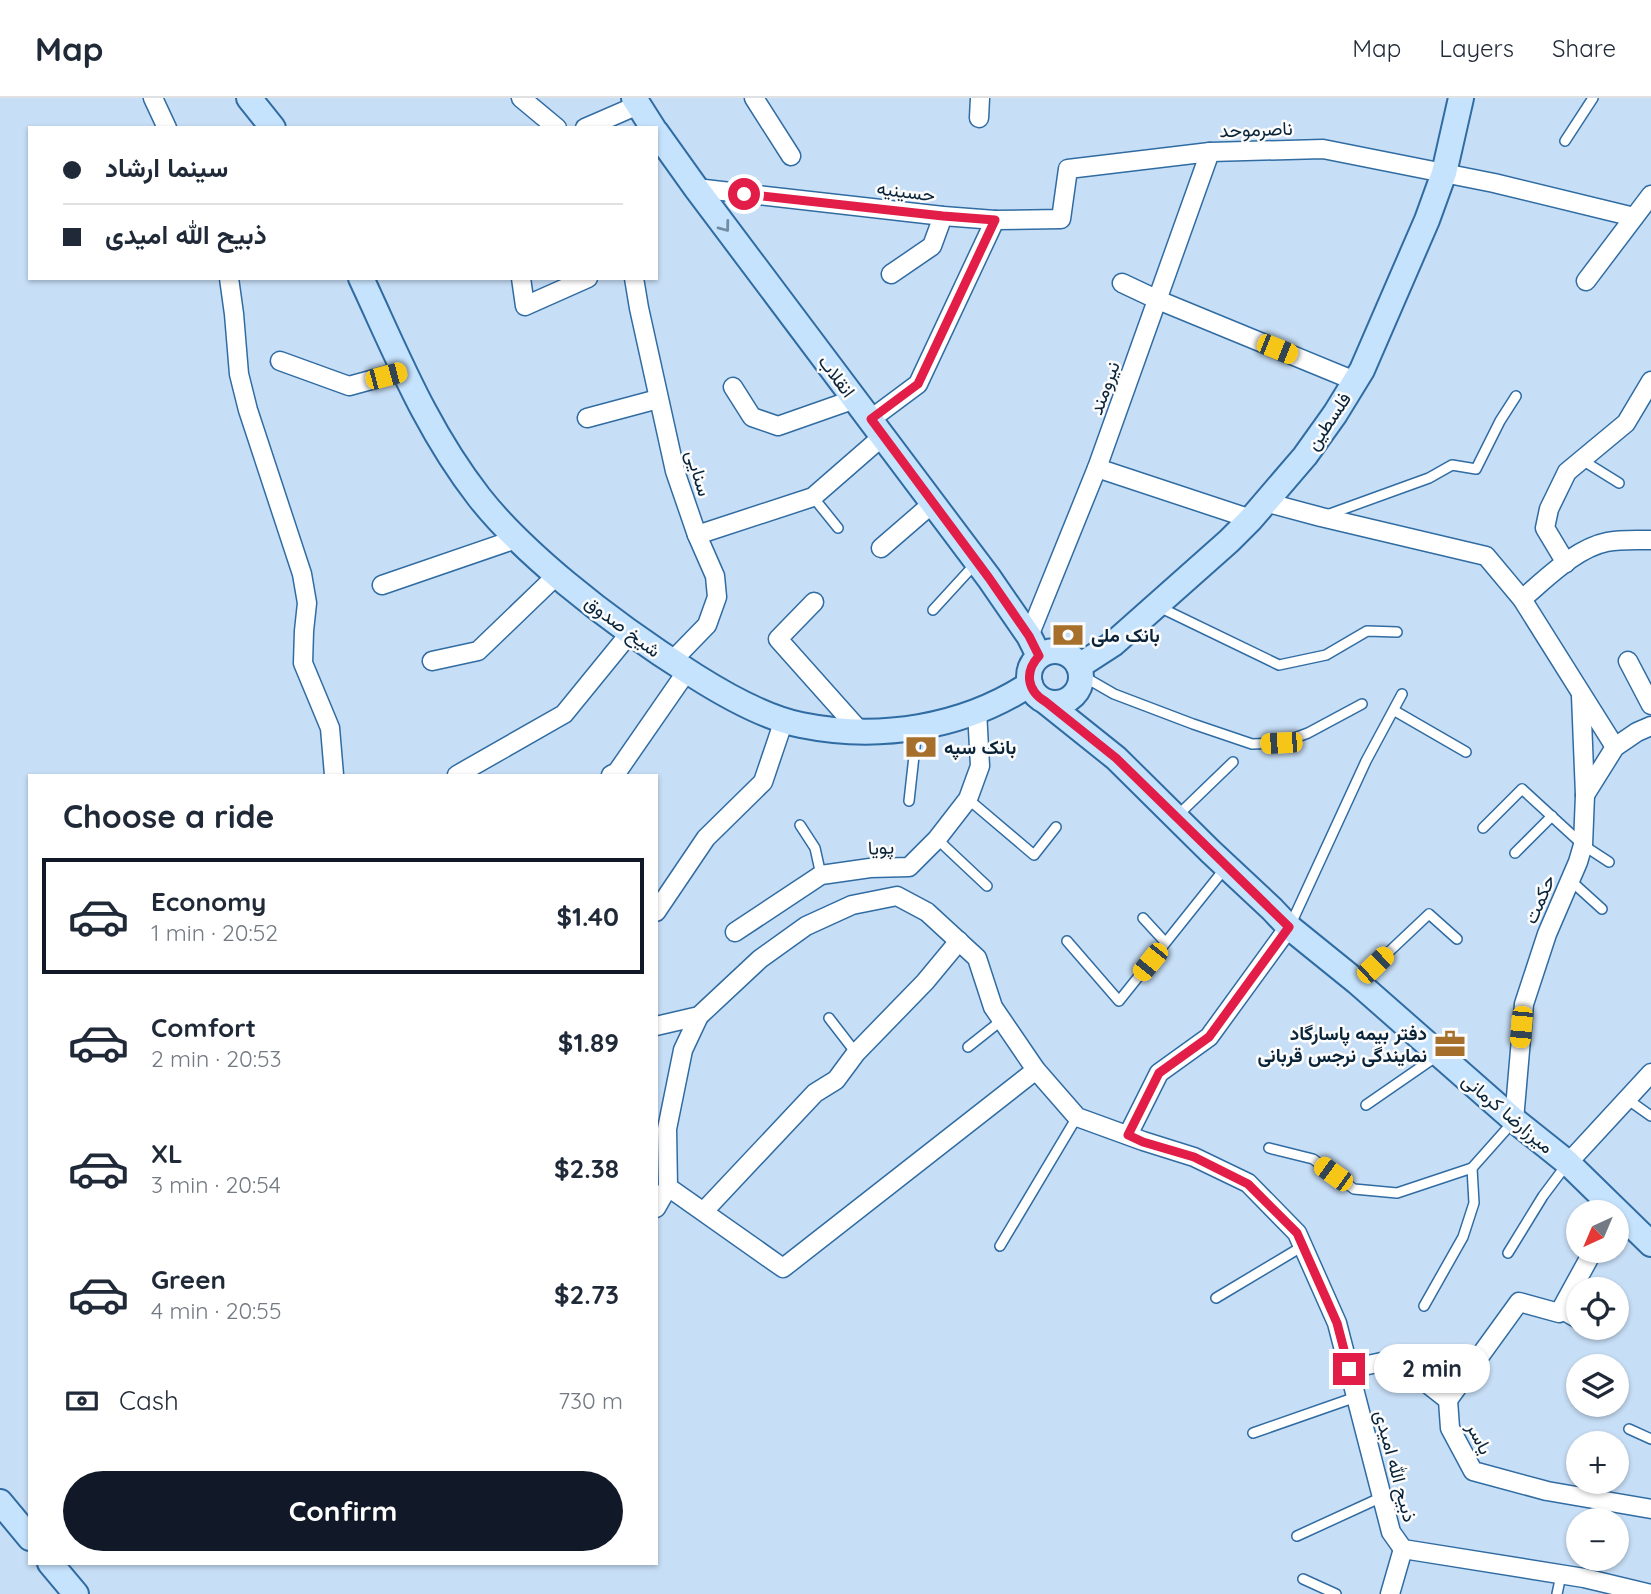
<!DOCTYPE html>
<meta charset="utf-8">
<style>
:root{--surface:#fff;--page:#f2f2f3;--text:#1f2937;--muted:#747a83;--line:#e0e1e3;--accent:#111827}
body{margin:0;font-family:Quicksand,Vazirmatn,sans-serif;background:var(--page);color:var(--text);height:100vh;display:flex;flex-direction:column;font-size:26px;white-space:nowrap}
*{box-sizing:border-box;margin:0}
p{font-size:23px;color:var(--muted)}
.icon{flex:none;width:38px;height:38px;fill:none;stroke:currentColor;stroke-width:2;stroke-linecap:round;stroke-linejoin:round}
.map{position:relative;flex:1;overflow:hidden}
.drawer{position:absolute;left:28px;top:676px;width:630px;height:791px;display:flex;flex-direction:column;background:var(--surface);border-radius:0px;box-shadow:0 2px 5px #0004}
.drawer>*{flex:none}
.guide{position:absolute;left:28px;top:28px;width:630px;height:154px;border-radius:0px;box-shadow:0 2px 5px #0004;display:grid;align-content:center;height:154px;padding:0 35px;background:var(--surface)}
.needle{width:46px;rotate:224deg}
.tools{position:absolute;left:1566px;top:1102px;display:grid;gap:14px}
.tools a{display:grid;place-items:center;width:63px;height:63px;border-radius:50%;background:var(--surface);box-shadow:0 2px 5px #0004;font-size:35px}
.end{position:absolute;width:32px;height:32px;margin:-16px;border:9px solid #e11d48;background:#fff;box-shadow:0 0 0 4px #fff}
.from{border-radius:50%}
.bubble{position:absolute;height:49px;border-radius:24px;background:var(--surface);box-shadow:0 2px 5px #0004;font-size:23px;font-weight:700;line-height:49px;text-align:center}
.car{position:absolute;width:21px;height:42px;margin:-21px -10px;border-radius:9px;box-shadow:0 0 5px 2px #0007;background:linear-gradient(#f5c518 24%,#345 0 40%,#f5c518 0 76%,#345 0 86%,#f5c518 0)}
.guide b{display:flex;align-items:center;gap:24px;height:66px;font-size:26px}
.guide b+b{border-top:2px solid var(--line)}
.guide i{width:18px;height:18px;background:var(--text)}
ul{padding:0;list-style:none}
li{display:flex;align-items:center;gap:21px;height:116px;margin:0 14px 10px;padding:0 21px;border:4px solid transparent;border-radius:0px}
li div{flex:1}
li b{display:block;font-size:26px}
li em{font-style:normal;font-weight:700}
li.active{border-color:var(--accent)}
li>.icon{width:63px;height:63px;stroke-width:1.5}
h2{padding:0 35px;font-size:32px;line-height:84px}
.pay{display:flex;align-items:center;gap:18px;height:77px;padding:0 35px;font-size:26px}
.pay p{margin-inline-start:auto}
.cta{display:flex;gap:14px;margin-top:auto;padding:14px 35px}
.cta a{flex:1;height:80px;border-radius:42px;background:var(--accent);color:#fff;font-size:28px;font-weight:700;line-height:80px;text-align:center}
header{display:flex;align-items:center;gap:42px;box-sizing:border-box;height:98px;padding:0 35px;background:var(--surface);border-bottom:2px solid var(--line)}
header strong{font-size:33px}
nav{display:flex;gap:38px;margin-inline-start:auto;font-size:24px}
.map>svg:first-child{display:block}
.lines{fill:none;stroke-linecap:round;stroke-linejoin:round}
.lane-casing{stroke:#306ca2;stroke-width:12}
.street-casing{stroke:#306ca2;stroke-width:21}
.secondary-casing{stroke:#306ca2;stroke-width:28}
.lane{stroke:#fff;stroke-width:9}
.street{stroke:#fff;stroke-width:18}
.secondary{stroke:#c6e3fd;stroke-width:24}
.oneway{stroke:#718da5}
.route{stroke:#e11d48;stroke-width:9}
.labels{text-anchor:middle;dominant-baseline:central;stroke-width:5;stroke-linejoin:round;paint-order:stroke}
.street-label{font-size:19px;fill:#092339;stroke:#fcfcfc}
.poi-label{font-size:19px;font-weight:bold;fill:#092339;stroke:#fcfcfc;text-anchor:start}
</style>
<header>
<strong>Map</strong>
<nav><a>Map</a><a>Layers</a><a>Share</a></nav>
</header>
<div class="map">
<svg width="1651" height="1496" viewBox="0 0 1651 1496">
<rect width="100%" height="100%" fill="#c6def6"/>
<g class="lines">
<g class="lane-casing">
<g id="lane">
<path d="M 1565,43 L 1593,0"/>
<path d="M 1582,362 L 1619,385"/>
<path d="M 813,399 L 838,430"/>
<path d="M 1327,417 L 1429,380 L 1452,367 L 1476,371 L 1500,323 L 1516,298"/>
<path d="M 1157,508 L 1279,567 L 1326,557 L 1367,533 L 1397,534"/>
<path d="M 933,512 L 976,465"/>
<path d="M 1081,577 L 1114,596 L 1193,626 L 1252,646 L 1281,645 L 1308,635 L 1362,606"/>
<path d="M 1395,613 L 1466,654"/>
<path d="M 968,701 L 1034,757 L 1056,729"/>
<path d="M 909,703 L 917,631"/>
<path d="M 1176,719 L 1233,664"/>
<path d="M 800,727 L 815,750 L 821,777"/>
<path d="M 1483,730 L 1522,691 L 1583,747 L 1609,764"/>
<path d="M 937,741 L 987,788"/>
<path d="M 1515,755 L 1552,718"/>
<path d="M 1570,782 L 1602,811"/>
<path d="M 1143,820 L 1165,844"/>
<path d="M 1290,828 L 1366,663 L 1402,596"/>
<path d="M 1067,843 L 1119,903 L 1226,769"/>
<path d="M 1358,883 L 1429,816 L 1457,841"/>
<path d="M 829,920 L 856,955"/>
<path d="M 968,949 L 1002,922"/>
<path d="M 1627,1001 L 1651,1018"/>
<path d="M 1366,1007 L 1437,958"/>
<path d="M 1269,1050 L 1313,1061 L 1354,1091 L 1397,1095 L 1472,1070 L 1512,1025"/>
<path d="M 1000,1148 L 1077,1019"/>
<path d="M 1508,1155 L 1543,1098 L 1567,1066"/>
<path d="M 1216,1200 L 1303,1148"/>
<path d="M 1424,1208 L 1463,1139 L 1474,1105 L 1472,1070"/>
<path d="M 1559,1215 L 1578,1226"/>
<path d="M 1629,1331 L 1651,1341"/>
<path d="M 1253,1335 L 1356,1299"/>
<path d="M 1297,1438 L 1382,1399"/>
<path d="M 1303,1481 L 1336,1496"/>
<path d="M 1557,1496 L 1561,1477"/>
</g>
</g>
<g class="street-casing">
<g id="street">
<path d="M 153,0 L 167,30"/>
<path d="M 521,0 L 557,30"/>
<path d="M 754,0 L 791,58"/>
<path d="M 979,20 L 980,0"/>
<path d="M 585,30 L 638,7"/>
<path d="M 696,90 L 943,118 L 995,122 L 1061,121 L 1068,71 L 1210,54 L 1323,51 L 1494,85 L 1634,119"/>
<path d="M 891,176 L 932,148 L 943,118"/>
<path d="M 229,180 L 234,216 L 239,276 L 248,312 L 302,476 L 307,505 L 304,533 L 303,565 L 330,630 L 334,677"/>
<path d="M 521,180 L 525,208 L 588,180"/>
<path d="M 634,180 L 639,210 L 675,373 L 697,437 L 715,478 L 717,499 L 707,527 L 671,564"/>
<path d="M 1586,183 L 1651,97"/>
<path d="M 1122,185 L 1158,202 L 1355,283"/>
<path d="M 280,263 L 349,288 L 404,273"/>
<path d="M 733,289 L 752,319 L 778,328 L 855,301"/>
<path d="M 587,320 L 658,301"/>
<path d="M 871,321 L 918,286 L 995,122"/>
<path d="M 1097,370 L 1251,421"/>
<path d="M 1265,404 L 1321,419 L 1486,458 L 1522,501 L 1615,649"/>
<path d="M 697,437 L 813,399 L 883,338"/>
<path d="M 881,450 L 933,405"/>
<path d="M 1566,465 L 1545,430 L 1549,411 L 1567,374 L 1626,325 L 1651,283"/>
<path d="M 382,487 L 516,441"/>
<path d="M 1522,501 C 1546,481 1576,450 1607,444 C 1621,441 1637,442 1651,442"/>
<path d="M 814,504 L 778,541 L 860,633"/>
<path d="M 1029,538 L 1097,370 L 1210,54"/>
<path d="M 432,563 L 478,553 L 557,477"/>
<path d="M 1628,563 L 1651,607"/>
<path d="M 457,677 L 564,616 L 630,535"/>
<path d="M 611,677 L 617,674 L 687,573"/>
<path d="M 1585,697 L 1615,649 L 1637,634 L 1651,628"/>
<path d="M 656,814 L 706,740 L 763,684 L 784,622"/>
<path d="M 735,834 L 821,777 L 870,770 L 909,769 L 937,741 L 968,701 L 980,668 L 977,613"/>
<path d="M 699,918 L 683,952 L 667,1031 L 668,1089 L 783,1170 L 1036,972"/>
<path d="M 656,928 L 699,918 L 760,861 L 806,828 L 852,807 L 897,798 L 927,814 L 977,860 L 993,909 L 1036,972 L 1077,1019 L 1143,1043 L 1194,1059 L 1248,1085 L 1297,1135 L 1337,1225 L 1391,1434 L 1403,1451 L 1584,1480 L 1651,1496"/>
<path d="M 1514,1022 L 1524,906 L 1547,836 L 1578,764 L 1583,747 L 1585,697 L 1581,597"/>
<path d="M 1128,1037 L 1159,975 L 1209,939 L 1289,829"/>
<path d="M 1568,1065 L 1651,975"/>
<path d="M 656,1110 L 668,1089"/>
<path d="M 704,1113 L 815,995 L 836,982 L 856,955 L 925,884 L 959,843"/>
<path d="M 1349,1271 L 1396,1261 L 1448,1302 L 1450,1330 L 1473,1373 L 1547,1393 L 1651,1411"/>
<path d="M 1448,1302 L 1519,1204 L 1559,1215 L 1593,1153"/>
<path d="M 1390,1496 L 1403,1451"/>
</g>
</g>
<g class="secondary-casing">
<g id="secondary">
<path d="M 249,0 L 273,30"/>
<path d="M 634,0 L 653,30"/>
<path d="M 656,34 L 696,90 L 989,480 L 1029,538 L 1039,558"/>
<path d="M 361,180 C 397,257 426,331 479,399 C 504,431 535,459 566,485 C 608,520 649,549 695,578 C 725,597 766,620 801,627 C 879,643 963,630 1030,586"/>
<circle cx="1055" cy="579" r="26"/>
<path d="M 1079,568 L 1113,546 L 1229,443 L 1251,421 L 1305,358 L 1335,316 L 1362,272 L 1427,122 L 1444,75 L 1461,0"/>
<path d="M 1046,604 L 1116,660 L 1211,754 L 1272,811 L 1289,829 L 1357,884 L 1514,1022 L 1568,1065 L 1651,1146"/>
<path d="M 0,1404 L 30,1440"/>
<path d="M 50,1465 L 76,1496"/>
</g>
</g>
<use href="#lane" class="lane"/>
<use href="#street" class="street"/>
<use href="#secondary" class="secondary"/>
</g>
<defs><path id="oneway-chevron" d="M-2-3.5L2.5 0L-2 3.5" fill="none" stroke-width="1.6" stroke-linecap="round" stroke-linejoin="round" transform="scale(1.75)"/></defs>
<use class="oneway" href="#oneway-chevron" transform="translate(725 129) rotate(53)"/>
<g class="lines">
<path class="route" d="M 744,96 L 943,118 L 995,122 L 918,286 L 871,321 L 989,480 L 1029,538 L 1039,558 C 1024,574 1027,593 1046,604 L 1116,660 L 1289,829 L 1209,939 L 1159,975 L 1128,1037 L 1143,1044 L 1194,1059 L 1248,1086 L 1297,1135 L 1337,1225 L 1349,1271"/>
</g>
<defs>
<g id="bank-bare" transform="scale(2.415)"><path d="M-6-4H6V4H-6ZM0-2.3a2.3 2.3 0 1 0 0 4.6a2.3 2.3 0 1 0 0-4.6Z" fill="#a66f2b" stroke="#fcfcfc" stroke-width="2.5" paint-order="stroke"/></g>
<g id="office-bare" transform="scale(2.415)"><path d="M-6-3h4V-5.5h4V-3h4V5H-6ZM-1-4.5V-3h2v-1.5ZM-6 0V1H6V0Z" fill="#a66f2b" stroke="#fcfcfc" stroke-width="2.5" paint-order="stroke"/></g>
</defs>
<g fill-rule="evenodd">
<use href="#bank-bare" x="1068" y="537"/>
<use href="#bank-bare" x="921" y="649"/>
<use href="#office-bare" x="1450" y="946"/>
</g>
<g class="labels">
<g class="street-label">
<text transform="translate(1256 31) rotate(-2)">ناصرموحد</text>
<text transform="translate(906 93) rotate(7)">حسینیه</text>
<text transform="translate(837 278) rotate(53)">انقلاب</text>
<text transform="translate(1104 290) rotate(-70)">نیرومند</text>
<text transform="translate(1328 323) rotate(-56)">فلسطین</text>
<text transform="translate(699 375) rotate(73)">سنایی</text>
<text transform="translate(623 528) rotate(37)">شیخ صدوق</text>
<text transform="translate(881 749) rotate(-3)">پویا</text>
<text transform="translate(1539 801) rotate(-67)">حکمت</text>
<text transform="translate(1508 1015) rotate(40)">میرزارضا کرمانی</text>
<text transform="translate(1480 1340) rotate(63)">یاسر</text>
<text transform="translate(1396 1368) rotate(75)">ذبیح الله امیدی</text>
</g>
<g class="poi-label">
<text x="1091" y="537">بانک ملی</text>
<text x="944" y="649">بانک سپه</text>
<text x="1427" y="935" text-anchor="end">دفتر بیمه پاسارگاد<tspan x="1427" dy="22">نمایندگی نرجس قربانی</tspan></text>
</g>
</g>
</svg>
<div class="tools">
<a><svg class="needle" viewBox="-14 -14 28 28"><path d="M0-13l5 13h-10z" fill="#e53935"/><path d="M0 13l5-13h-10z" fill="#747a83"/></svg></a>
<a><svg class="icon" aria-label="locate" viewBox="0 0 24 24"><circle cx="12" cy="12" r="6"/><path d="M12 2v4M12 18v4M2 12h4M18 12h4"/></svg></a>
<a><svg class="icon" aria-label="layers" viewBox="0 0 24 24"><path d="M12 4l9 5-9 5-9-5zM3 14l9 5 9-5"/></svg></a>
<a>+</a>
<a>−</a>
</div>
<i class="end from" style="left:744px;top:96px"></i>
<i class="end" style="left:1349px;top:1271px"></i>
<div class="bubble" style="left:1374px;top:1246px;width:116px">2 min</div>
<i class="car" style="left:1277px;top:251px;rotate:112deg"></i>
<i class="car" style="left:386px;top:278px;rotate:75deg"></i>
<i class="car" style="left:1281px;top:645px;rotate:267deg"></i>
<i class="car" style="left:1150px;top:864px;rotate:219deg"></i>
<i class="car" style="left:1375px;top:867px;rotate:46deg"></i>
<i class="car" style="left:1521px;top:929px;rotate:185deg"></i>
<i class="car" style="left:1333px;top:1076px;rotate:306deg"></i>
<div class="guide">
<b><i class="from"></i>سینما ارشاد</b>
<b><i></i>ذبیح الله امیدی</b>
</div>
<section class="drawer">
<h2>Choose a ride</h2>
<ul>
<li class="active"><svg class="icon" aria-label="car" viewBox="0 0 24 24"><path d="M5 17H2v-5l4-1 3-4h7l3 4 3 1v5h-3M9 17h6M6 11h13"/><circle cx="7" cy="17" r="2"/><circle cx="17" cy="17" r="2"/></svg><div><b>Economy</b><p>1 min · 20:52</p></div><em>$1.40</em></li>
<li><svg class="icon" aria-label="car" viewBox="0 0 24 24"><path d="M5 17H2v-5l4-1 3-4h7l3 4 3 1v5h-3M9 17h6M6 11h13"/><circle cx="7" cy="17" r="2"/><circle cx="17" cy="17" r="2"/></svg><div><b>Comfort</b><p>2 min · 20:53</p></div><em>$1.89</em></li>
<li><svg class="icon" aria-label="car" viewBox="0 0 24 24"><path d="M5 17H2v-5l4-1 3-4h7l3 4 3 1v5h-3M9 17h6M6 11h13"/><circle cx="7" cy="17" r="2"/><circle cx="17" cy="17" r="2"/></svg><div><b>XL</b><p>3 min · 20:54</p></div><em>$2.38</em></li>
<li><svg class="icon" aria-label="car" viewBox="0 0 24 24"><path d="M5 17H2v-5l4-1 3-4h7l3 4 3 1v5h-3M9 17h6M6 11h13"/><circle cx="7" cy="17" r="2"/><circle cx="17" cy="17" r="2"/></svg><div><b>Green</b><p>4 min · 20:55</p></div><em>$2.73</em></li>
</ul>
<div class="pay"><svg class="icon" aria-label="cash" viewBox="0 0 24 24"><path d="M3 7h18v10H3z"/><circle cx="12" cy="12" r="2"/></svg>Cash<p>730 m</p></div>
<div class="cta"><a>Confirm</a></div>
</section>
</div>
